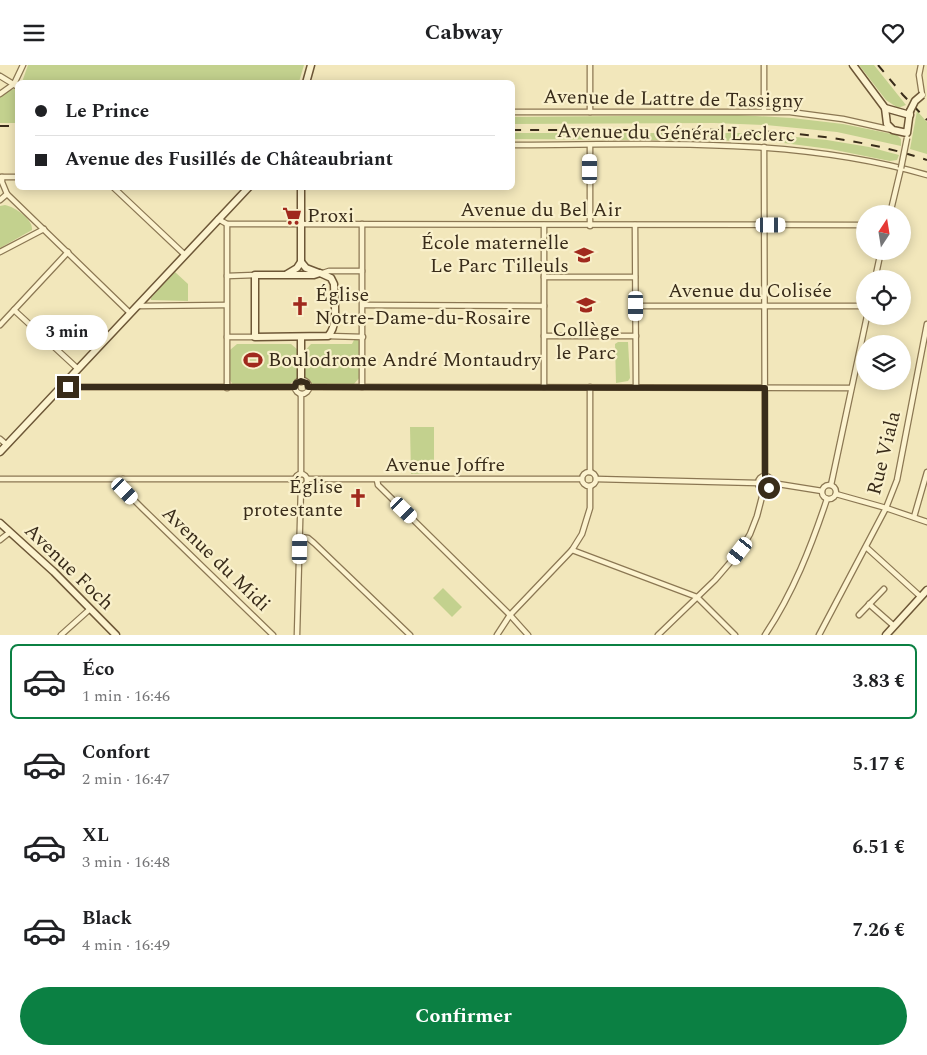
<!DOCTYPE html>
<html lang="fr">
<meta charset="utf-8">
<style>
:root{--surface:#fff;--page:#f6f6f6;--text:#202124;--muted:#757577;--line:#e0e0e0;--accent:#0b8043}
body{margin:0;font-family:Spectral,serif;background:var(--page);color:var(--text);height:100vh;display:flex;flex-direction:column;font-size:19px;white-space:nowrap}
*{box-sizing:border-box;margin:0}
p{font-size:16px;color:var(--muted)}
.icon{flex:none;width:28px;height:28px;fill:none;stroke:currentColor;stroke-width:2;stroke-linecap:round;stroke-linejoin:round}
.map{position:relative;height:570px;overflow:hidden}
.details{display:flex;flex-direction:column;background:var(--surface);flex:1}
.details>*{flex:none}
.banner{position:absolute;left:15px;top:15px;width:500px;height:110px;border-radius:8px;box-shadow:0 2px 12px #0003;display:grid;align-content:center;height:110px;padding:0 20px;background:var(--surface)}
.needle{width:32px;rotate:12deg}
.fabs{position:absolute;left:856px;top:140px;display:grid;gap:10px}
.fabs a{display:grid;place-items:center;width:55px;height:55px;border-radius:50%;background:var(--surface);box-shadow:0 2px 12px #0003;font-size:25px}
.end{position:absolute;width:22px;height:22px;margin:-11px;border:6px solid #392c1a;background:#fff;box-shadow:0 0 0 2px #fff}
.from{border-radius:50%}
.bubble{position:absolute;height:35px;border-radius:18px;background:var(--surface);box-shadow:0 2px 12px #0003;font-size:16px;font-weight:700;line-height:35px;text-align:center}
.car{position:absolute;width:15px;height:30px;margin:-15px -8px;border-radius:6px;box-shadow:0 0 4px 1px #0007;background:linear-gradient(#fff 24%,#345 0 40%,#fff 0 76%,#345 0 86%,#fff 0)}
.banner b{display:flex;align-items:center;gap:18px;height:48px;font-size:19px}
.banner b+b{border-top:1px solid var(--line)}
.banner i{width:12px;height:12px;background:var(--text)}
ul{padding:9px 0 0;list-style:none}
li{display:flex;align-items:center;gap:15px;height:75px;margin:0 10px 8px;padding:0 10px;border:2px solid transparent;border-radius:8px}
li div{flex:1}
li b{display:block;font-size:19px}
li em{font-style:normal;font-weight:700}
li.on{border-color:var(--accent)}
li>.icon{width:45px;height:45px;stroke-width:1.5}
.button{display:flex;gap:10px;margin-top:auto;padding:10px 20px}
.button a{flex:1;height:58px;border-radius:30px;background:var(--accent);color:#fff;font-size:20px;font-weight:700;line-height:58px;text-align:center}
header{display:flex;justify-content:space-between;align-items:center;height:65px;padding:0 20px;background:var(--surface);font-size:22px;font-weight:700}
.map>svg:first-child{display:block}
.green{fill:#c3d18e}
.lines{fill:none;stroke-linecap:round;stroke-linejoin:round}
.street-casing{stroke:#8b7753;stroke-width:7}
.secondary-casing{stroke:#6d5737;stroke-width:9}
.street{stroke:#fcf3cf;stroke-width:4.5}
.secondary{stroke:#fcf3cf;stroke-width:6}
.rail{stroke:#392c1a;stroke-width:2;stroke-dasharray:9 9;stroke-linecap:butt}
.street-bridge-casing{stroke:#8b7753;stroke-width:7;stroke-linecap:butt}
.secondary-bridge-casing{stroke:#6d5737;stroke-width:9;stroke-linecap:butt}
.street-bridge{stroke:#fcf3cf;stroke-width:4.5}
.secondary-bridge{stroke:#fcf3cf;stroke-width:6}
.route{stroke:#392c1a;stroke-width:6}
.labels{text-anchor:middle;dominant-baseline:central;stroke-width:4.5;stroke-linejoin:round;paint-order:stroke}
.street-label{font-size:20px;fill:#392c1a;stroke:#f9f0cb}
.poi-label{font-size:20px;fill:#392c1a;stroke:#f9f0cb;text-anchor:start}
</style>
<header><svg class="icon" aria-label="menu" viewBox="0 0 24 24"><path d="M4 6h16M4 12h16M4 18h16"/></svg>Cabway<svg class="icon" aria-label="heart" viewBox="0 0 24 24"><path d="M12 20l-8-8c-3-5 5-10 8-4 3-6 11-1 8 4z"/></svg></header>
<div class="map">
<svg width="927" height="570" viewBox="0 0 927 570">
<rect width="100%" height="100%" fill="#f2e7bb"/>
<g class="green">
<path d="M 28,0 L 304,0 L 299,17 L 22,17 Z"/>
<path d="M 859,0 L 874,0 L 906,40 L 898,43 L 886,35 Z"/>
<path d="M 14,24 L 17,25 L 17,58 L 0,58 L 0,31 L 6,26 Z"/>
<path d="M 917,46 L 927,57 L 927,89 L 910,84 Z"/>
<path d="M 738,50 L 792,53 L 843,59 L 897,70 L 901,74 L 901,81 L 837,67 L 766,60 L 714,58 L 512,59 L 513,52 Z"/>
<path d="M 513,68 L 753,68 L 827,75 L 869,82 L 899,90 L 897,95 L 890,96 L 830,84 L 768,76 L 513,74 Z"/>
<path d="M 5,140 C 15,142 33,154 32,165 L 0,183 L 0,141 Z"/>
<path d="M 175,207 L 188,219 L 188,236 L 151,235 L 151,233 Z"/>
<path d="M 354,275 L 358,275 L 360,278 L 360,312 L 354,319 L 313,319 L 305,313 L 304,287 L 311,279 L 352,279 Z"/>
<path d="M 618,277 L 628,277 L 630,313 L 628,316 L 616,318 L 615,279 Z"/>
<path d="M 237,279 L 291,279 L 298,285 L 298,313 L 290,319 L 233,320 L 230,315 L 230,285 Z"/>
<path d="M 410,362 L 434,362 L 434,408 L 411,409 Z"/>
<path d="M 443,523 L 462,542 L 452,552 L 433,533 Z"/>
</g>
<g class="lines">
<g class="street-casing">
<g id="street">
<path d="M 590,0 L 590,47"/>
<path d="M 764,0 L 764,46"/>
<path d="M 921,0 L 919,10 L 922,30"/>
<path d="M 0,11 L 18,22"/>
<path d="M 0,29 L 14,19 L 23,0"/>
<path d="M 512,47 L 790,47 L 843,54 L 892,65"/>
<path d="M 512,80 C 651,80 792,71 927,110"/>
<path d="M 590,80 L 590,161"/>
<path d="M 764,82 L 765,411"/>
<path d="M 1,112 L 18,112"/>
<path d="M 2,112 L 2,117 L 7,129 L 130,248"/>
<path d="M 113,122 L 185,190"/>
<path d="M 0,135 L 7,129"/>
<path d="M 890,149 L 901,103"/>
<path d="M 218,154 L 227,159 L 865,160"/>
<path d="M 544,160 L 544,322"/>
<path d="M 635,160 L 636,322"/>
<path d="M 0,187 L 44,164"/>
<path d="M 323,208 L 329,206 L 362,206"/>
<path d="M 227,211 L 255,210"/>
<path d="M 544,212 L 635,212"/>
<path d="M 875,214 L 881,186"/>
<path d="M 363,240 L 544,241"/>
<path d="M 138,241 L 226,240"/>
<path d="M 636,241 L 865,241"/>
<path d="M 14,245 L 78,304"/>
<path d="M 0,260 L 68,187"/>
<path d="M 328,271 L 363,272"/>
<path d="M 544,271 L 636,271"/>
<path d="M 227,272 L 255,272"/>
<circle cx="302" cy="322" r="7"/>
<path d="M 61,322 L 295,322"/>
<path d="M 308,322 L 851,323"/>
<path d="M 362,322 L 362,159"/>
<path d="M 227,323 L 227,159"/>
<path d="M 301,329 L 301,409"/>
<path d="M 0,374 L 7,380"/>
<path d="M 590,407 L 590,322"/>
<circle cx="589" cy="414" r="7"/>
<circle cx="301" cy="415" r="6"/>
<circle cx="765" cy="418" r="7"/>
<path d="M 0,414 L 295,414"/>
<path d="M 123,414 L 125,426 L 143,444 L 273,570"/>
<path d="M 307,414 L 582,414"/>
<path d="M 596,414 L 758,418"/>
<path d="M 377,415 L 378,420 L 510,550 L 528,570"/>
<path d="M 772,418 L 822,426"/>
<path d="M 831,420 L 867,251"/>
<circle cx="829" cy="427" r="7"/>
<path d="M 836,429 L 886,443 L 927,457"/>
<path d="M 914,452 L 927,407"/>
<path d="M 300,472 L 308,473 L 314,478 L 410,570"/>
<path d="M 0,475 L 10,467"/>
<path d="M 866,482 L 921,532"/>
<path d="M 572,485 L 697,532 L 735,570"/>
<path d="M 869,539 L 894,561"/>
<path d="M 859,550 L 884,524"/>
<path d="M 61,570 L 90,544"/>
<path d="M 297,570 L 301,421"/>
<path d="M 497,570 L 510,550 L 572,485 L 582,469 L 590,443 L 590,421"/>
<path d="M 658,570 L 715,515 L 740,486 L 750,469 L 757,451 L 764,424"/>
<path d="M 765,570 C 793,528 811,482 827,434"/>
<path d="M 819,570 L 886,443 L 897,415 L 927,259"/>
</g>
</g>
<g class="secondary-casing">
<g id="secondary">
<path d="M 853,0 L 885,43 L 887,59 L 893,65 L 907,68 L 910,46"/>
<path d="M 306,18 L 311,0"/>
<path d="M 885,43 L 910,50"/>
<path d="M 301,197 L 306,203 L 319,208"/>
<path d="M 320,208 L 331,213 L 334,219 C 334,234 339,260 328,271 L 255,272 L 255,210 L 314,210 Z"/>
<path d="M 287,209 L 297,203 L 301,197 L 301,122"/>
<path d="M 301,272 L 301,316"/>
<path d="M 0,387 L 249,122"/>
<path d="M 0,458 L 54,507 L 116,570"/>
<path d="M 886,570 L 927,525"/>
</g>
</g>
<use href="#street" class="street"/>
<use href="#secondary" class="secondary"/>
<g class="rail">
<path d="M 878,0 L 903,30 L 927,55"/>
<path d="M 0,61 L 18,61"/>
<path d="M 512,65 C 556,65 599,65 642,65 C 738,64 834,64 927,95"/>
</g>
<g class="street-bridge-casing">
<path id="street-bridge" d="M 901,103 L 907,73"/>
</g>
<g class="secondary-bridge-casing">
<path id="secondary-bridge" d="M 910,46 L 915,36 L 922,30"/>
</g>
<use href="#street-bridge" class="street-bridge"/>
<use href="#secondary-bridge" class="secondary-bridge"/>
</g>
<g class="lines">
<path class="route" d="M 68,322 L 295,322 L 296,318 L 301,316 L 307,318 L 308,322 L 313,322 L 765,323 L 765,411 L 771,416 L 769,423"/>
</g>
<defs>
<g id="supermarket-bare" transform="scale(1.5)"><path d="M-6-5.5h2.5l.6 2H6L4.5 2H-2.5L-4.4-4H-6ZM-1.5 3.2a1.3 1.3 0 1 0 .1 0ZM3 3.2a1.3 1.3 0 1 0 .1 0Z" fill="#a0291d" stroke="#f9f0cb" stroke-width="2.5" paint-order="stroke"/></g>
<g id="school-bare" transform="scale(1.5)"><path d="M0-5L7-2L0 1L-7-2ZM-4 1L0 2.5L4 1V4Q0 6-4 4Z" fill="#a0291d" stroke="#f9f0cb" stroke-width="2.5" paint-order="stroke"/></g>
<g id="church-bare" transform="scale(1.5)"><path d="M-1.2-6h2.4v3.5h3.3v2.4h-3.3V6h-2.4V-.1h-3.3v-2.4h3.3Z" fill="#a0291d" stroke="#f9f0cb" stroke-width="2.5" paint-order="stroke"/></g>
<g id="stadium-bare" transform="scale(1.5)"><path d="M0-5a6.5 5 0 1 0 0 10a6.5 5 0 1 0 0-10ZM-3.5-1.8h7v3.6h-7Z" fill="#a0291d" stroke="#f9f0cb" stroke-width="2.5" paint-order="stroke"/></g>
</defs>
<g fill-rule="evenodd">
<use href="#supermarket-bare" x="292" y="151"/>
<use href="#school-bare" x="584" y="190"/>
<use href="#school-bare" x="586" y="240"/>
<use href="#church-bare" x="300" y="241"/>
<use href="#stadium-bare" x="253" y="295"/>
<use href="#church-bare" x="358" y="433"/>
</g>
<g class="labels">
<g class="street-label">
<text transform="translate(673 34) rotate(1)">Avenue de Lattre de Tassigny</text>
<text transform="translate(676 68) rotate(1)">Avenue du Général Leclerc</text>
<text x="541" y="145">Avenue du Bel Air</text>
<text x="750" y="226">Avenue du Colisée</text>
<text transform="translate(884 388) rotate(-76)">Rue Viala</text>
<text x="445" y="400">Avenue Joffre</text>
<text transform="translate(216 494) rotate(44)">Avenue du Midi</text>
<text transform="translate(69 502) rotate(44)">Avenue Foch</text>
</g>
<g class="poi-label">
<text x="307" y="151">Proxi</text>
<text x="569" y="178" text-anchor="end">École maternelle<tspan x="569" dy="23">Le Parc Tilleuls</tspan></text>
<text x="315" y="230">Église<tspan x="315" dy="23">Notre-Dame-du-Rosaire</tspan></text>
<text x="586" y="265" text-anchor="middle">Collège<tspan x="586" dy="23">le Parc</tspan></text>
<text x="268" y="295">Boulodrome André Montaudry</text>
<text x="343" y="422" text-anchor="end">Église<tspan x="343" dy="23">protestante</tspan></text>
</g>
</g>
</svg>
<div class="fabs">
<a><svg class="needle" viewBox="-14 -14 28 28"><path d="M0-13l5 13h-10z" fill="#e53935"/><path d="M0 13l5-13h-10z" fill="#757577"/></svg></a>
<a><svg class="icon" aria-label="locate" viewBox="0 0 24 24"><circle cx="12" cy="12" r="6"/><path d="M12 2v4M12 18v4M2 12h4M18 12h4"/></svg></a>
<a><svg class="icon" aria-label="layers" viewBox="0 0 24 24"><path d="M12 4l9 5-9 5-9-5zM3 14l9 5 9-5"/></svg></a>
</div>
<i class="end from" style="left:769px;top:423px"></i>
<i class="end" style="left:68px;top:322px"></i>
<div class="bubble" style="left:26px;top:250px;width:82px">3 min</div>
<i class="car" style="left:590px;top:104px;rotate:0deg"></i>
<i class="car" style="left:771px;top:160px;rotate:90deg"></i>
<i class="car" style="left:636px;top:241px;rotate:180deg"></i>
<i class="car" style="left:125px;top:426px;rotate:136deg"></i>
<i class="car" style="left:404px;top:445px;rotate:134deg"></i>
<i class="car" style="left:300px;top:484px;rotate:1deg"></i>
<i class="car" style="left:740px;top:486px;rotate:218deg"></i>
<div class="banner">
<b><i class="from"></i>Le Prince</b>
<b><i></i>Avenue des Fusillés de Châteaubriant</b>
</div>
</div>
<section class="details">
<ul>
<li class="on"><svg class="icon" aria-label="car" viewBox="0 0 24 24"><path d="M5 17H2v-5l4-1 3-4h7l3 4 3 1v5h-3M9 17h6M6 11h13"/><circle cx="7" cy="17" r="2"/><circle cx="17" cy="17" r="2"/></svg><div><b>Éco</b><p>1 min · 16:46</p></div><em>3.83 €</em></li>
<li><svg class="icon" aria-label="car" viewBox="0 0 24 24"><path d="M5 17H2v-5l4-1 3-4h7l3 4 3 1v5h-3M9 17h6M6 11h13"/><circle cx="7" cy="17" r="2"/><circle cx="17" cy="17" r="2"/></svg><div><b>Confort</b><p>2 min · 16:47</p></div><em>5.17 €</em></li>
<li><svg class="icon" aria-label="car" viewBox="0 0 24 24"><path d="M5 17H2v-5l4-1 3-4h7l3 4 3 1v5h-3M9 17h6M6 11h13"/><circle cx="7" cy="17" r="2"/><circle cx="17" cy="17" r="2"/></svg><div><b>XL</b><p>3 min · 16:48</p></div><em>6.51 €</em></li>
<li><svg class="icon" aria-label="car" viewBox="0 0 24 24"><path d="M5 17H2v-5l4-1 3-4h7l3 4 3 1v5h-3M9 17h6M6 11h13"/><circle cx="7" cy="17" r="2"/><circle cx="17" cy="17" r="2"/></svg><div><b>Black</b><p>4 min · 16:49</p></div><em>7.26 €</em></li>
</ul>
<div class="button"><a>Confirmer</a></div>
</section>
